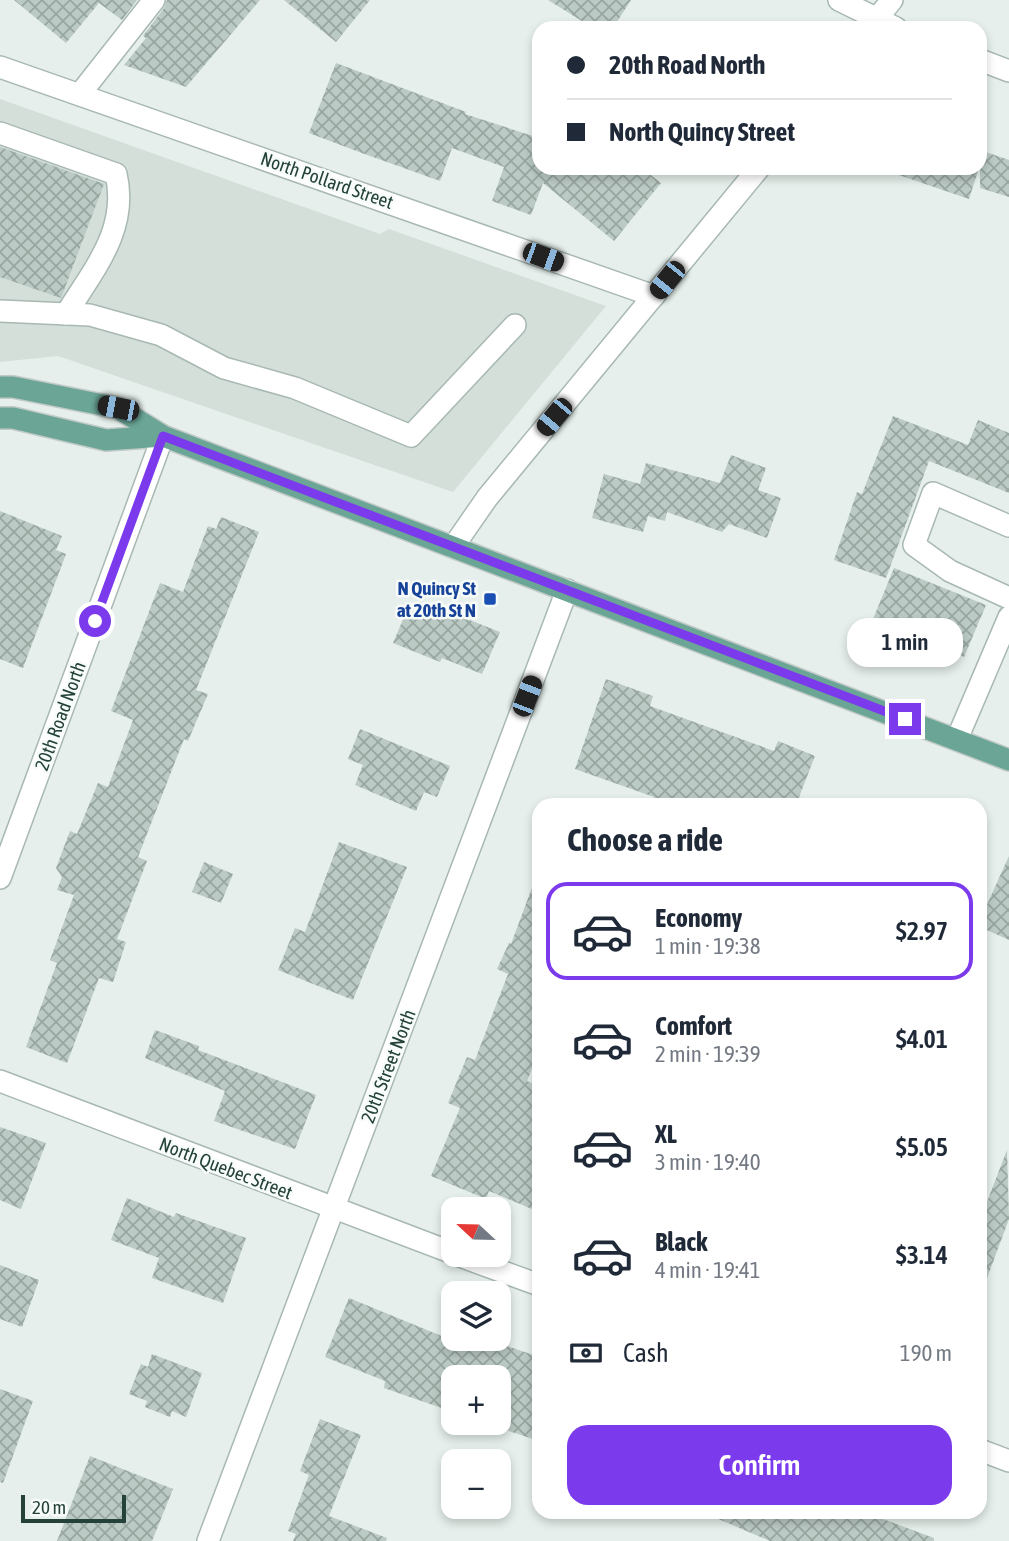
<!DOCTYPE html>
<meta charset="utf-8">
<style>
:root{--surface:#fff;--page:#f6f6f7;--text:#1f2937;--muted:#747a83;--line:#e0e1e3;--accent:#7c3aed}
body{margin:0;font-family:"Asap Condensed",sans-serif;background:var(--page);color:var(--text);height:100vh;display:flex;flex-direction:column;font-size:26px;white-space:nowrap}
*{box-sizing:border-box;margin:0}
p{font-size:23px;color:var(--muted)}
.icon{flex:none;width:38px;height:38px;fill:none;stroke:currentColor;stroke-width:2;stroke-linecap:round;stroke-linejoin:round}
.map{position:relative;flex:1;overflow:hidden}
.side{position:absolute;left:532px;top:798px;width:455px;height:721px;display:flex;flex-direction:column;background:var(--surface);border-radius:21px;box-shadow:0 4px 10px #0003}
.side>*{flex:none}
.top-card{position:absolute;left:532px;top:21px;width:455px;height:154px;border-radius:21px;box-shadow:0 4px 10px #0003;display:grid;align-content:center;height:154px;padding:0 35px;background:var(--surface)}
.needle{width:46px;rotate:292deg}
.fabs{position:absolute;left:441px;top:1197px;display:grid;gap:14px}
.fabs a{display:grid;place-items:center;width:70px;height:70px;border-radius:14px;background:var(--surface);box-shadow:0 4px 10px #0003;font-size:35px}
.scale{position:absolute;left:21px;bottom:18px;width:105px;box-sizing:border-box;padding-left:7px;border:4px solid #24423a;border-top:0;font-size:19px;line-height:24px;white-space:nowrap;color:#24423a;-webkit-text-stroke:5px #f7fbf9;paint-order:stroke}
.end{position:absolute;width:32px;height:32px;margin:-16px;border:9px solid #7c3aed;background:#fff;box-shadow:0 0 0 4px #fff}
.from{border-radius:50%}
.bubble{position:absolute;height:49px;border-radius:21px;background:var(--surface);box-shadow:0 4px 10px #0003;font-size:23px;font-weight:600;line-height:49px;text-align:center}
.car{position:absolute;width:21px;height:42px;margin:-21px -10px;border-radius:9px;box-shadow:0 0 5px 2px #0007;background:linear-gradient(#222 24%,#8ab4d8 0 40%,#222 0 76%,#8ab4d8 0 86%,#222 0)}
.top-card b{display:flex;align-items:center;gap:24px;height:66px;font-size:26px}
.top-card b+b{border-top:2px solid var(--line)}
.top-card i{width:18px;height:18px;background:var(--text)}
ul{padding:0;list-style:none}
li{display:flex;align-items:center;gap:21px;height:98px;margin:0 14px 10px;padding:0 21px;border:4px solid transparent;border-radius:21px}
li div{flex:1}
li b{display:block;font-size:26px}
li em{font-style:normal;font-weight:600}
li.selected{border-color:var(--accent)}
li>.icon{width:63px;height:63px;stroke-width:1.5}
h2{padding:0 35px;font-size:32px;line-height:84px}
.pay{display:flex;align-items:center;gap:18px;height:77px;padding:0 35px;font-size:26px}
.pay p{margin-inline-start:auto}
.button{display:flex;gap:14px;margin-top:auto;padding:14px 35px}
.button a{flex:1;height:80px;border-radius:21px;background:var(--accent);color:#fff;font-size:28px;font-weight:600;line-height:80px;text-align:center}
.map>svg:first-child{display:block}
.built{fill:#d4dfda}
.building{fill:url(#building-cross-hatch)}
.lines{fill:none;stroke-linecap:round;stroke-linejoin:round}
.minor-casing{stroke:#a8b8b2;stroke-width:24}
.major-casing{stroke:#c2cac8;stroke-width:24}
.minor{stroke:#fff;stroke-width:21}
.major{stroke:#6aa596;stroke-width:21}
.route{stroke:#7c3aed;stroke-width:9}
.transit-dot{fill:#1a4fb4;stroke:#f7fbf9;stroke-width:2.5}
.labels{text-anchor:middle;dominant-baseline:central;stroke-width:5;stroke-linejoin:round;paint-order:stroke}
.street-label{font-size:19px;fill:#24423a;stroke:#f7fbf9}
.transit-label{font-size:19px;font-weight:bold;fill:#164399;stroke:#f7fbf9;text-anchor:end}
</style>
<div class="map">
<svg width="1009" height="1541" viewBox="0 0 1009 1541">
<defs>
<pattern id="building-cross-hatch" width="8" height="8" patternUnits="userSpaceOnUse" patternTransform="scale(1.75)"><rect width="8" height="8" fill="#bbcac4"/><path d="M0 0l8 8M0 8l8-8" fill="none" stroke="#98a6a0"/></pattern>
</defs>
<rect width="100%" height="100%" fill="#e6efeb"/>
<path class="built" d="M 0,99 L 380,234 L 389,229 L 606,306 L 453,492 L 58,356 L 0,362 Z"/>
<g class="building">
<path d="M 14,0 L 137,0 L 122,20 L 99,3 L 66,43 Z"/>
<path d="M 167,0 L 260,0 L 186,87 L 124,65 L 146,38 L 143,36 L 164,8 Z"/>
<path d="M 284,0 L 370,0 L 336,42 Z"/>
<path d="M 548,0 L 631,0 L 613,28 L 593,28 Z"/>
<path d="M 336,63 L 466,112 L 465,114 L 539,138 L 539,168 L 642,168 L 661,183 L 614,241 L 543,183 L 531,215 L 492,201 L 504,167 L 452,148 L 440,181 L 359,152 L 309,133 Z"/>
<path d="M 0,147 L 104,184 L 61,298 L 0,277 Z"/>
<path d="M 980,150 L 1009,160 L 1009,197 L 980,188 Z"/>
<path d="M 894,168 L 979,168 L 969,199 L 893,173 Z"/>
<path d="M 893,416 L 968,445 L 978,420 L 1009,433 L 1009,493 L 929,461 L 886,578 L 834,560 L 857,492 L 862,494 Z"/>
<path d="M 731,455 L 766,468 L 758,490 L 781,498 L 767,538 L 729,524 L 722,532 L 667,512 L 665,521 L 648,516 L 643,532 L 592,518 L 604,474 L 640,484 L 646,463 L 720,483 Z"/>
<path d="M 0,511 L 62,536 L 56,550 L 66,554 L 23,668 L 0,659 Z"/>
<path d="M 221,517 L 259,532 L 196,690 L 208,694 L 188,741 L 184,739 L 138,857 L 147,861 L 117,939 L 126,942 L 113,982 L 99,978 L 67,1063 L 26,1047 L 57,963 L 50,960 L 74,895 L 57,890 L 62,877 L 56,868 L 70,831 L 77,834 L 98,783 L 108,787 L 133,720 L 111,711 L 160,583 L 183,592 L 208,526 L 216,529 Z"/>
<path d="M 894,568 L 986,605 L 964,657 L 932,644 L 927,648 L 871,624 Z"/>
<path d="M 429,604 L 500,632 L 482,674 L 442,658 L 440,662 L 393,643 L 407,610 L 424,617 Z"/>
<path d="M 606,679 L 653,696 L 650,706 L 774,751 L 778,741 L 815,756 L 796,805 L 651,805 L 654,797 L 575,769 Z"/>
<path d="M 360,729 L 450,766 L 437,797 L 424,792 L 416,811 L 355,785 L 363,765 L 348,759 Z"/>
<path d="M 339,842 L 407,867 L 353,1000 L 278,970 L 295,928 L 305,932 Z"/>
<path d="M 1009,856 L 1009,940 L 980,927 L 980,920 Z"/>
<path d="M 204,862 L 233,874 L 221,903 L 192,892 Z"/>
<path d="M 536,877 L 539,878 L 539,1051 L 527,1081 L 539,1086 L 539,1212 L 489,1191 L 486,1199 L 431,1176 L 460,1108 L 448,1103 L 467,1057 L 475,1060 L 508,974 L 497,969 L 509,943 L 511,944 Z"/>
<path d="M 155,1030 L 199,1046 L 198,1050 L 316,1095 L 295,1149 L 214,1121 L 225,1091 L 145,1058 Z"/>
<path d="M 0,1127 L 46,1143 L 21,1209 L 0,1200 Z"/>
<path d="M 1007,1150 L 1009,1219 L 983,1289 L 980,1289 L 980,1199 L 987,1202 Z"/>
<path d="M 127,1198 L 174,1217 L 176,1213 L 246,1238 L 223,1303 L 152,1278 L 159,1258 L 111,1240 Z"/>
<path d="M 0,1265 L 39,1280 L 22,1327 L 0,1319 Z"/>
<path d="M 349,1298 L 466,1346 L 469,1339 L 487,1339 L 539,1357 L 539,1441 L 485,1423 L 499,1423 L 499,1377 L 453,1377 L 453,1412 L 384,1388 L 385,1381 L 325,1357 Z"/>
<path d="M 152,1354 L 202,1373 L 186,1417 L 172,1411 L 170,1417 L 145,1407 L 147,1401 L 129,1394 L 141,1364 L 148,1367 Z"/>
<path d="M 0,1389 L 33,1401 L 3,1483 L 0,1482 Z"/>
<path d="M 320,1419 L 361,1435 L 329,1516 L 387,1538 L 386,1541 L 293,1541 L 296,1534 L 288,1531 L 309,1475 L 300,1471 Z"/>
<path d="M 90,1456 L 173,1489 L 152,1541 L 57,1541 Z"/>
<path d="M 702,1512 L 864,1512 L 934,1538 L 934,1541 L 770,1541 Z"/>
</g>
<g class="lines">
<g class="minor-casing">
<g id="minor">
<path d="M 839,0 L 896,28"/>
<path d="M 869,28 L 892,0"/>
<path d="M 980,60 L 1009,71"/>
<path d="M 0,67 L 654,296"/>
<path d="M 80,94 L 154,0"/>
<path d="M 0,133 L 116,174 C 129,229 94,269 66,314"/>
<path d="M 0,311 L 90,315 L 161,335 L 224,368 L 295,388 L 411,436 L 515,325"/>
<path d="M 1009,526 L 933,493 L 914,545 L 950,571 L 1009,598"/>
<path d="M 453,547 L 487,498 L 759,168"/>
<path d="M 957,739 L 1009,617"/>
<path d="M 0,878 L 163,436"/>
<path d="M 0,1081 L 453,1253"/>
<path d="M 457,1255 L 539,1285"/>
<path d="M 980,1450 L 1009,1461"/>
<path d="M 208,1541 L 567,590"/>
</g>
</g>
<g class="major-casing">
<g id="major">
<path d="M 0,387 L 13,387 L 118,408 L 163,436 L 1009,760"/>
<path d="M 0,418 L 13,418 L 106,440 L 163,436"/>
</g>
</g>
<use href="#minor" class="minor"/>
<use href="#major" class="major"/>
</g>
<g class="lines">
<path class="route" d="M 95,621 L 163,436 L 905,719"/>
</g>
<rect class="transit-dot" x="483" y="592" width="14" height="14" rx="3.5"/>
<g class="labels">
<g class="street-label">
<text transform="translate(327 180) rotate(19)">North Pollard Street</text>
<text transform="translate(60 716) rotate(-70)">20th Road North</text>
<text transform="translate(388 1066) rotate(-69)">20th Street North</text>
<text transform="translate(226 1168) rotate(21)">North Quebec Street</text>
</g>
<g class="transit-label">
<text x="476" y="588">N Quincy St<tspan x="476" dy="22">at 20th St N</tspan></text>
</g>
</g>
</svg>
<div class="fabs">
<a><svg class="needle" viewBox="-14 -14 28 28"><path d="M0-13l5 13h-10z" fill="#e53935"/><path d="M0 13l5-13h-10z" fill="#747a83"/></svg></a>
<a><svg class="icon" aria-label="layers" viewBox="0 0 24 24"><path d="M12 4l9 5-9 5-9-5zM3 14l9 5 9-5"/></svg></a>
<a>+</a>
<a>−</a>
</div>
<div class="scale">20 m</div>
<i class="end from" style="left:95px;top:621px"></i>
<i class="end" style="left:905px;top:719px"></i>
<div class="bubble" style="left:847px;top:618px;width:116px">1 min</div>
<i class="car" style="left:543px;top:257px;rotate:110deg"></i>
<i class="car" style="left:667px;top:280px;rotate:219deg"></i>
<i class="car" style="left:118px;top:408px;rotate:281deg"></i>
<i class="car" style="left:554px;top:417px;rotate:220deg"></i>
<i class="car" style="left:527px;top:696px;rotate:21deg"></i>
<div class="top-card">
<b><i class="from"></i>20th Road North</b>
<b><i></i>North Quincy Street</b>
</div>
<section class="side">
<h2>Choose a ride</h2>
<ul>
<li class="selected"><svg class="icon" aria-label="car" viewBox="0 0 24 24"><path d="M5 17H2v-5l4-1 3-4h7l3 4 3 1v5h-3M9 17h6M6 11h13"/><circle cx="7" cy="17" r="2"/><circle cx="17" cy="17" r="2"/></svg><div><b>Economy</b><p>1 min · 19:38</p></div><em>$2.97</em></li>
<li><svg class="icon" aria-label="car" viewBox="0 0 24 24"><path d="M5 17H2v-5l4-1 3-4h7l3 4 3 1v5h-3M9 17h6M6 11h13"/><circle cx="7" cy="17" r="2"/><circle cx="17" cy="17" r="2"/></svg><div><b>Comfort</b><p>2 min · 19:39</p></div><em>$4.01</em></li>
<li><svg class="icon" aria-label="car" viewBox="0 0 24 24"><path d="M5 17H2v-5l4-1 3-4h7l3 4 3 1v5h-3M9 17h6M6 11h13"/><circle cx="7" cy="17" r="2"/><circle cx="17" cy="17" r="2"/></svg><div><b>XL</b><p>3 min · 19:40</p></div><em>$5.05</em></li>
<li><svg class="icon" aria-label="car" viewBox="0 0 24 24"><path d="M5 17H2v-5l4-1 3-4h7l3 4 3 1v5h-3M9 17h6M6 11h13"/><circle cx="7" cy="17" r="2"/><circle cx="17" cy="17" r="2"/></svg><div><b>Black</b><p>4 min · 19:41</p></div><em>$3.14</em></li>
</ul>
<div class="pay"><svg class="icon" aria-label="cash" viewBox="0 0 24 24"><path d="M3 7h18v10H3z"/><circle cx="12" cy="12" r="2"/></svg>Cash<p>190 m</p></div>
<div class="button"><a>Confirm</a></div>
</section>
</div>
